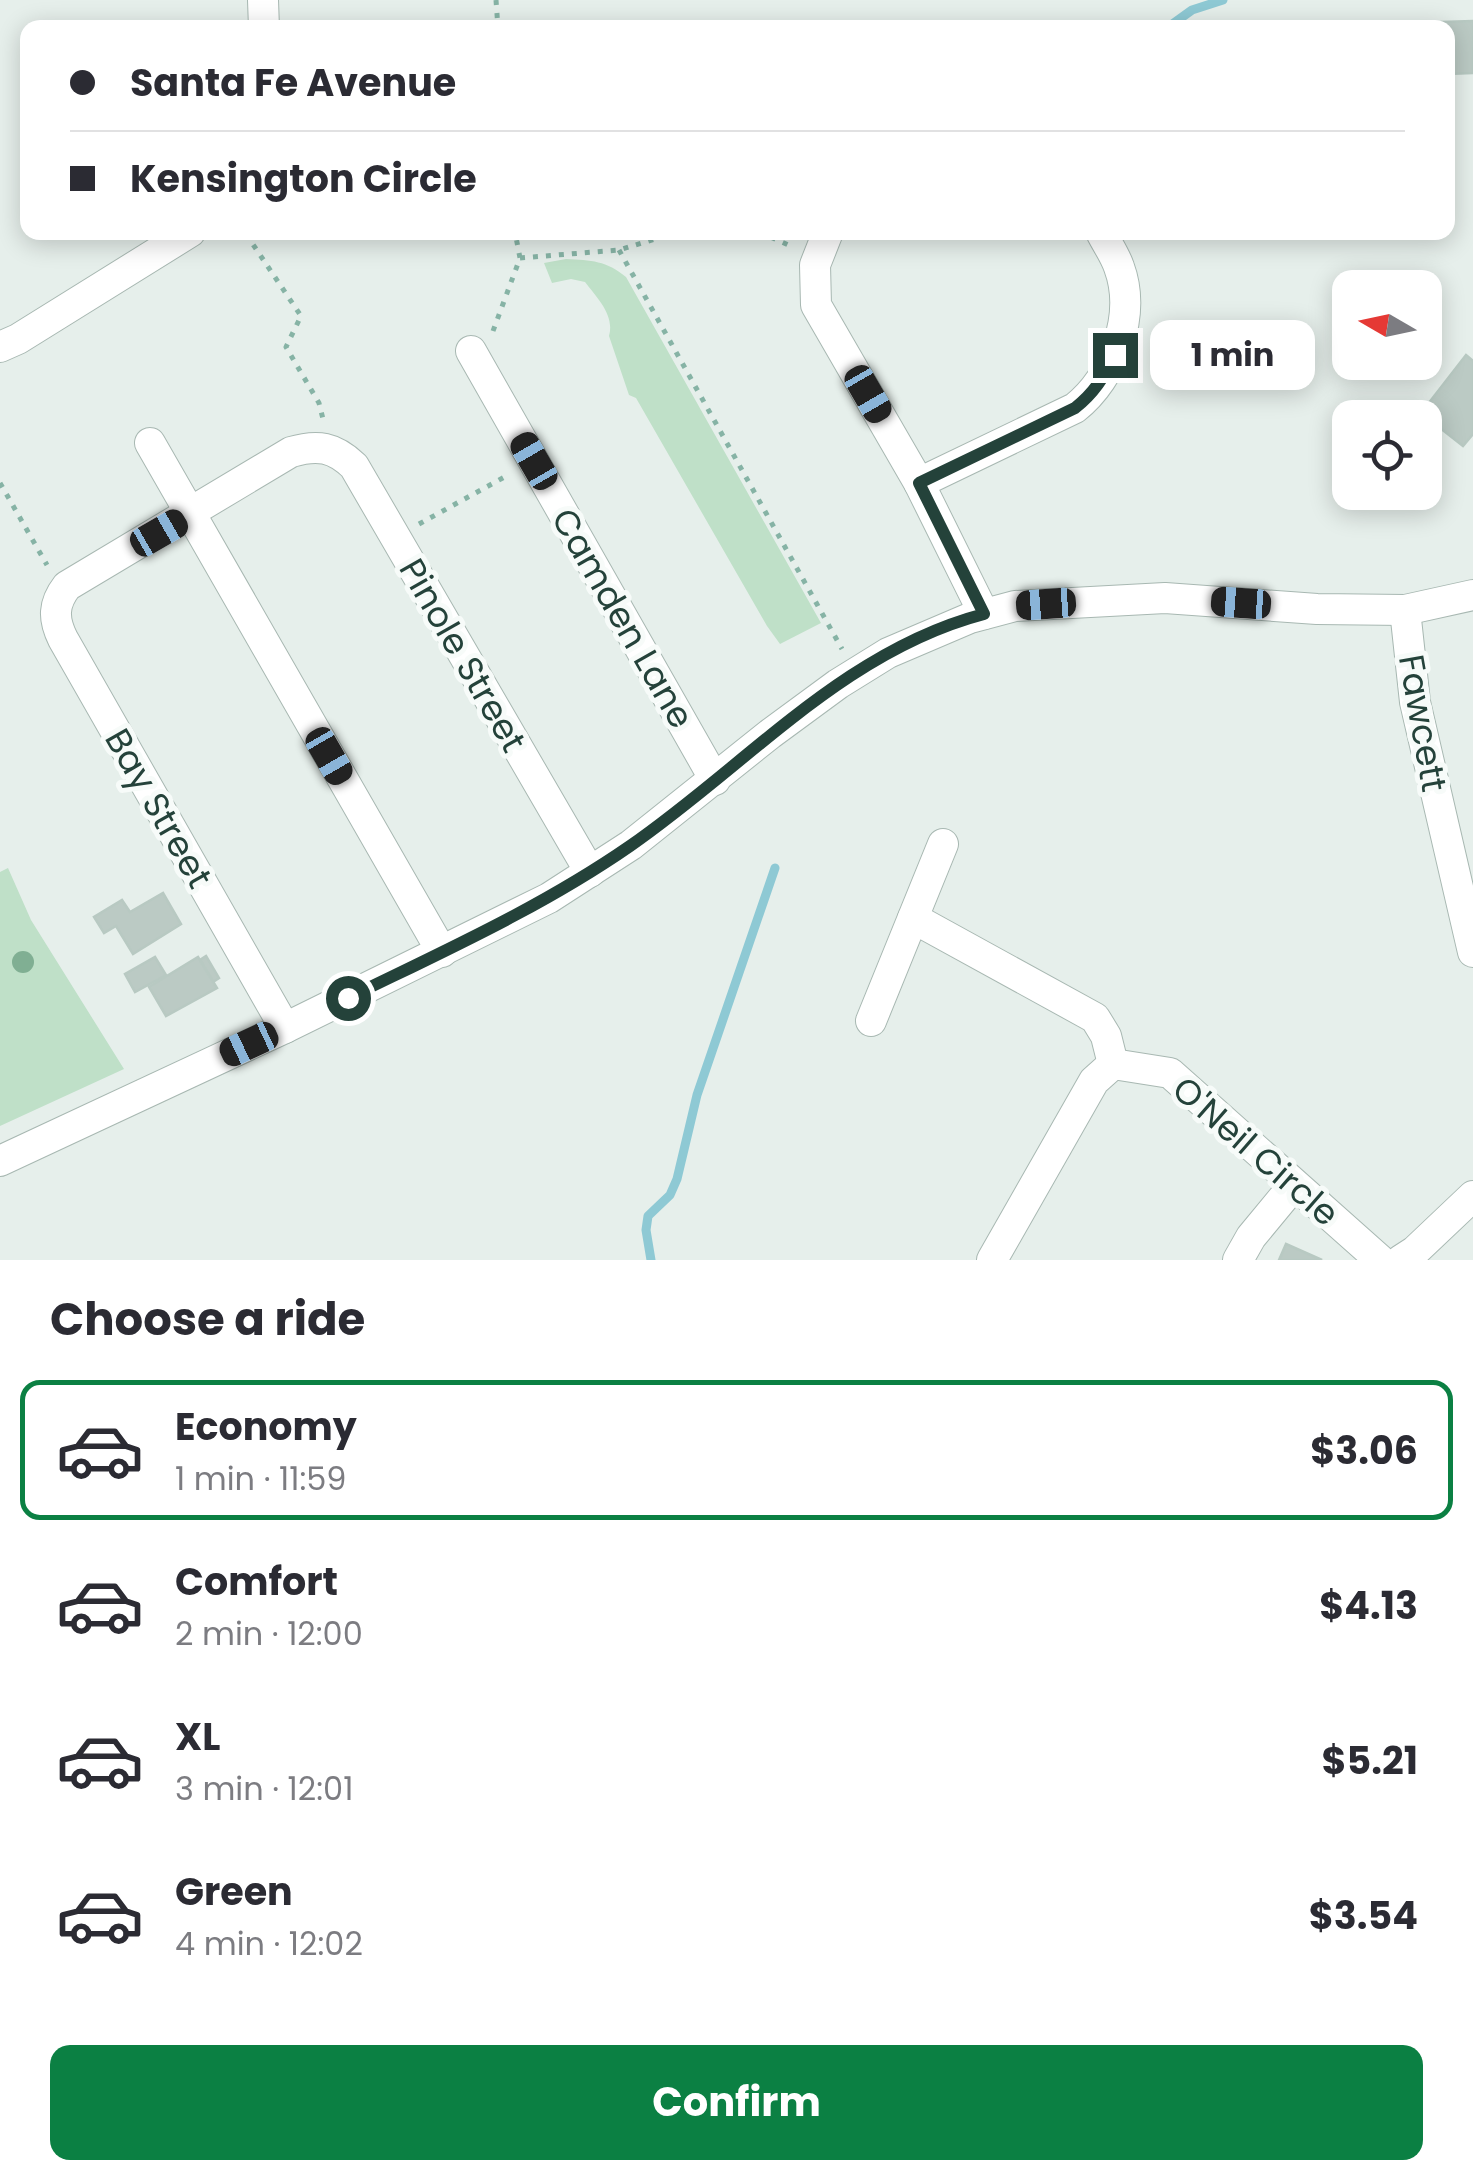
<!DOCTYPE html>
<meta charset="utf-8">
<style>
:root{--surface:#fff;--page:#f2f2f3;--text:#2b2b33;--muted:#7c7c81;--line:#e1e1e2;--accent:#0b8043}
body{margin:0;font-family:Poppins,sans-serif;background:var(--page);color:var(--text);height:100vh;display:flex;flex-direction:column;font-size:38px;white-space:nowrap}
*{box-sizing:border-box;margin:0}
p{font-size:32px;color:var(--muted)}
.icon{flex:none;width:55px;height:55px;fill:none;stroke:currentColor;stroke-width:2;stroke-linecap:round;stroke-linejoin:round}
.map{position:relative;height:1260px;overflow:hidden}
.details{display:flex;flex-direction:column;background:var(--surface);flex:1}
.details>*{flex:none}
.top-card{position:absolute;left:20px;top:20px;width:1435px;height:220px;border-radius:20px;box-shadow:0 5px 25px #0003;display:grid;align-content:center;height:220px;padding:0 50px;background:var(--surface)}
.needle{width:65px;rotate:279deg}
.fabs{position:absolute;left:1332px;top:270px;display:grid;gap:20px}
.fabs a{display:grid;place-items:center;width:110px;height:110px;border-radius:20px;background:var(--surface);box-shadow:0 5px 25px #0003;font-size:50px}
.end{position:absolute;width:45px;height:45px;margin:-22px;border:12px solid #24423a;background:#fff;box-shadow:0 0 0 5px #fff}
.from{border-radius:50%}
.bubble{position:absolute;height:70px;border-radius:20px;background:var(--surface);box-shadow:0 5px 25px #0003;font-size:32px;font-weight:700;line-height:70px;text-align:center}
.car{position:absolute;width:30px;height:60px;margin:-30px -15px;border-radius:12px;box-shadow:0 0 8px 2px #0007;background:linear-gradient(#222 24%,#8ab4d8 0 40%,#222 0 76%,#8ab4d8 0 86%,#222 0)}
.top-card b{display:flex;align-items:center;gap:35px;height:95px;font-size:38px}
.top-card b+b{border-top:2px solid var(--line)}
.top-card i{width:25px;height:25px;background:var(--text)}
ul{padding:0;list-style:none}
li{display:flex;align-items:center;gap:30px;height:140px;margin:0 20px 15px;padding:0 30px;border:5px solid transparent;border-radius:20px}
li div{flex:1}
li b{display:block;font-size:38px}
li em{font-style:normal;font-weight:700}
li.on{border-color:var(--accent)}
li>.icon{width:90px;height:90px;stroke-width:1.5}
h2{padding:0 50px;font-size:45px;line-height:120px}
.button{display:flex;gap:20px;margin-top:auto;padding:20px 50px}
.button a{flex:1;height:115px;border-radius:20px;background:var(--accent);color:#fff;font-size:40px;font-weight:700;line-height:115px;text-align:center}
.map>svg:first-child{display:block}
.green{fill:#bfe0c8}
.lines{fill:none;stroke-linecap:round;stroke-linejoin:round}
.stream{stroke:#8ec9d4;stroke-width:9}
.building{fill:#bbcac4;stroke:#b8c9c2;stroke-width:2.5}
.minor-casing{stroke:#a8b8b2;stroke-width:32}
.path{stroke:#86b3a5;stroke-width:5;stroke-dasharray:5 8;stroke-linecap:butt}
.minor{stroke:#fff;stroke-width:30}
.tree{fill:#80af93}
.route{stroke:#24423a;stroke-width:12}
.labels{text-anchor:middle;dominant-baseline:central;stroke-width:10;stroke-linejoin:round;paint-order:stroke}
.street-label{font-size:35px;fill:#24423a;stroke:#f7fbf9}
</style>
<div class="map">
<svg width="1473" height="1260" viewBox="0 0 1473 1260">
<rect width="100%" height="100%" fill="#e6efeb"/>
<g class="green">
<path d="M 566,259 C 591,260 607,261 626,277 L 821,623 L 780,644 L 767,626 L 636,398 L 629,395 L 609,336 C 615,315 597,298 585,282 L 571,279 L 552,283 L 544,263 Z"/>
<path d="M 8,868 L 31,920 L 124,1069 L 0,1126 L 0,872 Z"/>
</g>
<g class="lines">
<g class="stream">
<path d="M 1167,28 L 1192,10 L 1223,0"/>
<path d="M 651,1260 L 646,1230 L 648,1216 L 670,1195 L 677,1179 L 697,1095 L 775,868"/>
</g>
</g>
<g class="building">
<path d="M 1473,21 L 1473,73 L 1448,74 L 1448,28 L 1443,28 L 1442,22 Z"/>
<path d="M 1466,355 L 1473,361 L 1473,434 L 1463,446 L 1421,413 Z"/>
<path d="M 163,893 L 181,924 L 133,954 L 116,926 L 104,933 L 94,917 L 122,900 L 130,912 Z"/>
<path d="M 206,956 L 219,978 L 213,982 L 200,960 Z"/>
<path d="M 155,957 L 166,975 L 135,992 L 125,974 Z"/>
<path d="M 198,957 L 217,988 L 166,1016 L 149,987 Z"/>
<path d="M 1286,1244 L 1322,1260 L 1279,1260 Z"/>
</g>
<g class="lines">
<g class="minor-casing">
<g id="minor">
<path d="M 263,0 L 264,28"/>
<path d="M 828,232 L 815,265 L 816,305 L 919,483 L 984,614"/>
<path d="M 0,347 L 18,339 L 190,232"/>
<path d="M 471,351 L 715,780"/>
<path d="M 150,443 L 442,952"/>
<path d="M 919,483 L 1075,408 C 1113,378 1137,316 1119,267 C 1115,255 1107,244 1101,232"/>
<path d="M 1405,610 L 1415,702 L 1473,952"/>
<path d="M 913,918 L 1095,1018 L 1106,1036 L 1113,1064"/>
<path d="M 871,1021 L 943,844"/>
<path d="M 285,1028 L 63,639 C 53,619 53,604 67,586 L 291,452 C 318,444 334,447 354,466 L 590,872"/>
<path d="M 0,1161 L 285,1028 L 549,898 L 631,845 L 770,734 L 838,684 L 888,653 L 970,618 L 1015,606 L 1165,598 L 1317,609 L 1405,610 L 1473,595"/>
<path d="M 992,1260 L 1094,1081 L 1113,1064 L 1170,1073 L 1380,1260"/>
<path d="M 1238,1260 L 1251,1237 L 1294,1185"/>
<path d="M 1401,1260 L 1415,1251 L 1473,1196"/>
</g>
</g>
<g class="path">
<path d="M 496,0 L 498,28"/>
<path d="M 759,232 L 793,247"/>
<path d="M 246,234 L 301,316 L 286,347 L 319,403 L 323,419"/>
<path d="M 619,250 L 842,649"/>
<path d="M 520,258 L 619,250 L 678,232"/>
<path d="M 493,331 L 520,258 L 515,232"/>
<path d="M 0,483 L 47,565"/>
<path d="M 419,524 L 510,474"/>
</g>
<use href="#minor" class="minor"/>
</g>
<circle class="tree" cx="23" cy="962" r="11"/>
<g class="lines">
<path class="route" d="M 348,998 C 444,951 542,907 630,846 C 746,766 843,651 984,614 L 919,483 L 1075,408 C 1094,393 1104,377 1115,355"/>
</g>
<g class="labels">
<g class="street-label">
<text transform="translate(623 618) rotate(60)">Camden Lane</text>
<text transform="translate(463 655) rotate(60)">Pinole Street</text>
<text transform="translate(1423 723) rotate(80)">Fawcett</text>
<text transform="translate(159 808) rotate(60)">Bay Street</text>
<text transform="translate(1256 1151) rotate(41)">O'Neil Circle</text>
</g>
</g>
</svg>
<div class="fabs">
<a><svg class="needle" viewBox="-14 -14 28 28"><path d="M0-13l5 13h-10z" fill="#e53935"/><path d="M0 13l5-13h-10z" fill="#7c7c81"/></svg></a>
<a><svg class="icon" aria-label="locate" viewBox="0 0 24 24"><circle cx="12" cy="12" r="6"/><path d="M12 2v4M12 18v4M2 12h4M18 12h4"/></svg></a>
</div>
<i class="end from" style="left:348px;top:998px"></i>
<i class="end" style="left:1115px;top:355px"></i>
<div class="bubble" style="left:1150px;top:320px;width:165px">1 min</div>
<i class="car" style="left:868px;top:394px;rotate:150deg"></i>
<i class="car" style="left:534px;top:461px;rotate:330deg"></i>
<i class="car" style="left:159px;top:533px;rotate:60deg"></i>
<i class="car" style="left:1241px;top:603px;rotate:274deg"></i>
<i class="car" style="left:1046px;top:604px;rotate:266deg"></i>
<i class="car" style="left:329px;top:756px;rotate:150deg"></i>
<i class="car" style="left:249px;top:1044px;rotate:245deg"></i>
<div class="top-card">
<b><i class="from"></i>Santa Fe Avenue</b>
<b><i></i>Kensington Circle</b>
</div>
</div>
<section class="details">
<h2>Choose a ride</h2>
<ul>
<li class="on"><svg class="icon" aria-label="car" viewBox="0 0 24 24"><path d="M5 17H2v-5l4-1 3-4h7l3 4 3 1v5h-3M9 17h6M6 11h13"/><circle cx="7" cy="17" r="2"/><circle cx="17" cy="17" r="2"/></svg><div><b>Economy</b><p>1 min · 11:59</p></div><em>$3.06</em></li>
<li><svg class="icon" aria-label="car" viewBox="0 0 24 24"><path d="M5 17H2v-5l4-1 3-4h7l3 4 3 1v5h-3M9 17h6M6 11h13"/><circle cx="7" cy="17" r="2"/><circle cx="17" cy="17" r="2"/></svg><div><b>Comfort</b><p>2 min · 12:00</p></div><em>$4.13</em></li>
<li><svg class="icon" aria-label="car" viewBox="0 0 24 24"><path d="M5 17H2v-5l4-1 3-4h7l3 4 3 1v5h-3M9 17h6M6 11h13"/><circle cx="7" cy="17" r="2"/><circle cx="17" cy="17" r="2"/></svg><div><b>XL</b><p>3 min · 12:01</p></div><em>$5.21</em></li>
<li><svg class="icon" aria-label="car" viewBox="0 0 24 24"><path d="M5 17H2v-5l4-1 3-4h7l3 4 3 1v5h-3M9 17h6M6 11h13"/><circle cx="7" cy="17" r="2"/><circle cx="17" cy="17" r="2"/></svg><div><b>Green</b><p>4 min · 12:02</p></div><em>$3.54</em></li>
</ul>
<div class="button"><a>Confirm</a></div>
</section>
